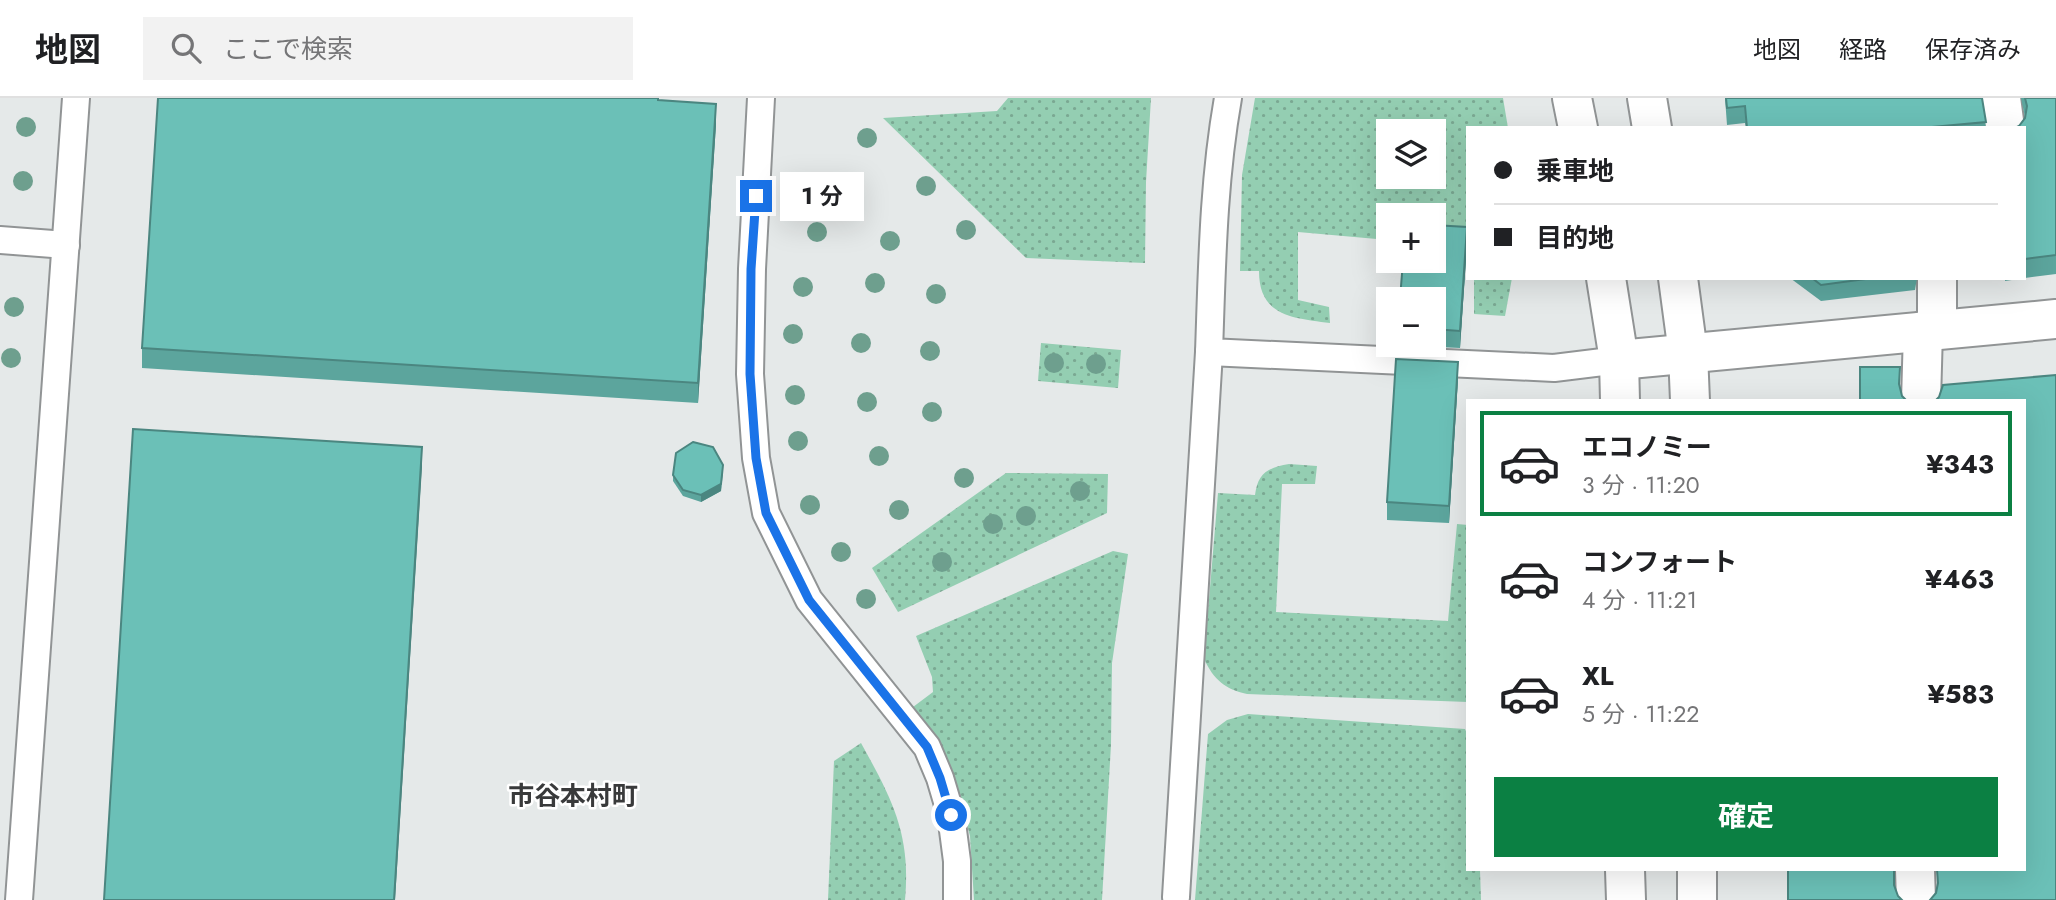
<!DOCTYPE html>
<html lang="ja">
<meta charset="utf-8">
<style>
:root{--surface:#fff;--page:#f2f2f2;--text:#202124;--muted:#757577;--line:#e0e0e0;--accent:#0b8043}
body{margin:0;font-family:Jost,"Noto Sans JP",sans-serif;background:var(--page);color:var(--text);height:100vh;display:flex;flex-direction:column;font-size:26px;white-space:nowrap}
*{box-sizing:border-box;margin:0}
p{font-size:23px;color:var(--muted)}
.icon{flex:none;width:38px;height:38px;fill:none;stroke:currentColor;stroke-width:2;stroke-linecap:round;stroke-linejoin:round}
.map{position:relative;flex:1;overflow:hidden}
.panel{position:absolute;left:1466px;top:301px;width:560px;height:472px;display:flex;flex-direction:column;background:var(--surface);border-radius:0px;box-shadow:0 7px 28px #0002}
.panel>*{flex:none}
.guide{position:absolute;left:1466px;top:28px;width:560px;height:154px;border-radius:0px;box-shadow:0 7px 28px #0002;display:grid;align-content:center;height:154px;padding:0 28px;background:var(--surface)}
.buttons{position:absolute;left:1376px;top:21px;display:grid;gap:14px}
.buttons a{display:grid;place-items:center;width:70px;height:70px;border-radius:0px;background:var(--surface);box-shadow:0 7px 28px #0002;font-size:35px}
.end{position:absolute;width:32px;height:32px;margin:-16px;border:9px solid #1a73e8;background:#fff;box-shadow:0 0 0 4px #fff}
.from{border-radius:50%}
.bubble{position:absolute;height:49px;border-radius:0px;background:var(--surface);box-shadow:0 7px 28px #0002;font-size:23px;font-weight:700;line-height:49px;text-align:center}
.guide b{display:flex;align-items:center;gap:24px;height:66px;font-size:26px}
.guide b+b{border-top:2px solid var(--line)}
.guide i{width:18px;height:18px;background:var(--text)}
ul{padding:12px 0 0;list-style:none}
li{display:flex;align-items:center;gap:21px;height:105px;margin:0 14px 10px;padding:0 14px;border:4px solid transparent;border-radius:0px}
li div{flex:1}
li b{display:block;font-size:26px}
li em{font-style:normal;font-weight:700}
li.on{border-color:var(--accent)}
li>.icon{width:63px;height:63px;stroke-width:1.5}
.button{display:flex;gap:14px;margin-top:auto;padding:14px 28px}
.button a{flex:1;height:80px;border-radius:0px;background:var(--accent);color:#fff;font-size:28px;font-weight:700;line-height:80px;text-align:center}
header{display:flex;align-items:center;gap:42px;box-sizing:border-box;height:98px;padding:0 35px;background:var(--surface);border-bottom:2px solid var(--line)}
header strong{font-size:33px}
nav{display:flex;gap:38px;margin-inline-start:auto;font-size:24px}
.search{width:490px;height:63px;background:var(--page);display:flex;align-items:center;gap:18px;box-sizing:border-box;padding:0 24px;border-radius:0px;color:var(--muted);font-size:26px}
.map>svg:first-child{display:block}
.grass{fill:url(#grass-dots);fill-rule:evenodd}
.lines{fill:none;stroke-linecap:round;stroke-linejoin:round}
.service-casing{stroke:#919495;stroke-width:30}
.minor-casing{stroke:#919495;stroke-width:42}
.tertiary-casing{stroke:#919495;stroke-width:42}
.primary-casing{stroke:#919495;stroke-width:42}
.service{stroke:#fff;stroke-width:26}
.minor{stroke:#fff;stroke-width:38}
.tertiary{stroke:#fff;stroke-width:38}
.primary{stroke:#fff;stroke-width:38}
.tree{fill:#6e9f8e}
.wall{fill:#5ca59d}
.shaded-wall{fill:#4b8680}
.building{fill:#6bc0b7;stroke:#4b8680;stroke-width:2}
.route{stroke:#1a73e8;stroke-width:9}
.labels{text-anchor:middle;dominant-baseline:central;stroke-width:5;stroke-linejoin:round;paint-order:stroke}
.neighbourhood-label{font-size:26px;font-weight:bold;fill:#393a3b;stroke:#fff}
</style>
<header>
<strong>地図</strong>
<div class="search"><svg class="icon" aria-label="search" viewBox="0 0 24 24"><circle cx="10" cy="10" r="6"/><path d="M15 15l6 6"/></svg>ここで検索</div>
<nav><a>地図</a><a>経路</a><a>保存済み</a></nav>
</header>
<div class="map">
<svg width="2056" height="802" viewBox="0 0 2056 802">
<defs>
<pattern id="grass-dots" width="8" height="8" patternUnits="userSpaceOnUse" patternTransform="scale(1.75)"><rect width="8" height="8" fill="#94ceb2"/><path d="M2 2h.1M6 6h.1" fill="none" stroke="#7aa892" stroke-width="1.8" stroke-linecap="round"/></pattern>
</defs>
<rect width="100%" height="100%" fill="#e5e9e9"/>
<g class="grass">
<path d="M 1008,0 L 1151,0 L 1146,84 L 1145,165 L 1026,160 L 883,20 L 997,13 Z"/>
<path d="M 1255,0 L 1503,0 L 1508,30 L 1468,30 L 1468,149 L 1433,146 L 1433,117 L 1388,117 L 1388,142 L 1298,134 L 1298,202 L 1329,209 L 1330,225 C 1294,220 1259,219 1259,173 L 1240,173 L 1242,77 ZM 1388,33 L 1433,33 L 1433,79 L 1388,79 Z"/>
<path d="M 1474,180 L 1512,180 L 1505,218 L 1474,216 Z"/>
<path d="M 1041,245 L 1121,252 L 1118,290 L 1038,283 Z"/>
<path d="M 1289,366 L 1317,368 L 1315,386 L 1282,386 L 1276,514 L 1448,523 L 1457,426 L 1468,427 L 1468,604 L 1247,596 C 1225,591 1214,582 1204,561 L 1218,395 L 1255,397 C 1258,375 1267,370 1289,366 Z"/>
<path d="M 1006,375 L 1108,376 L 1107,415 L 898,514 L 872,470 Z"/>
<path d="M 1113,453 L 1128,456 L 1112,565 L 1111,647 L 1102,802 L 974,802 L 970,738 L 952,671 L 913,609 L 933,594 L 932,579 L 916,538 Z"/>
<path d="M 1248,616 L 1465,631 L 1468,638 L 1468,772 L 1480,772 L 1481,802 L 1195,802 L 1208,636 L 1227,622 Z"/>
<path d="M 861,645 C 892,701 911,736 905,802 L 828,802 L 834,663 Z"/>
</g>
<g class="lines">
<g class="service-casing">
<g id="service">
<path d="M 761,0 L 752,171 L 750,276 L 756,360 L 766,415 L 809,502 L 927,649 L 940,680 L 951,717 L 957,763 L 957,802"/>
<path d="M 1228,0 C 1213,84 1212,170 1209,254 L 1554,270 L 1619,262"/>
<path d="M 0,142 L 66,147"/>
<path d="M 1176,799 L 1209,254"/>
<path d="M 19,802 L 76,0"/>
</g>
</g>
<g class="minor-casing">
<g id="minor">
<path d="M 2001,0 L 2005,30"/>
<path d="M 1937,180 L 1937,232"/>
<path d="M 1921,303 L 1923,233"/>
<path d="M 1915,772 L 1916,802"/>
</g>
</g>
<g class="tertiary-casing">
<path id="tertiary" d="M 1619,262 L 2056,221"/>
</g>
<g class="primary-casing">
<g id="primary">
<path d="M 1572,0 L 1578,30"/>
<path d="M 1647,0 L 1652,30"/>
<path d="M 1606,180 L 1619,262 L 1620,303"/>
<path d="M 1678,180 L 1688,255 L 1690,303"/>
<path d="M 1625,772 L 1626,802"/>
<path d="M 1697,772 L 1697,802"/>
</g>
</g>
<use href="#service" class="service"/>
<use href="#minor" class="minor"/>
<use href="#tertiary" class="tertiary"/>
<use href="#primary" class="primary"/>
</g>
<g class="tree">
<circle cx="26" cy="29" r="10"/>
<circle cx="867" cy="40" r="10"/>
<circle cx="23" cy="83" r="10"/>
<circle cx="838" cy="87" r="10"/>
<circle cx="926" cy="88" r="10"/>
<circle cx="966" cy="132" r="10"/>
<circle cx="817" cy="134" r="10"/>
<circle cx="890" cy="143" r="10"/>
<circle cx="875" cy="185" r="10"/>
<circle cx="803" cy="189" r="10"/>
<circle cx="936" cy="196" r="10"/>
<circle cx="14" cy="209" r="10"/>
<circle cx="793" cy="236" r="10"/>
<circle cx="861" cy="245" r="10"/>
<circle cx="930" cy="253" r="10"/>
<circle cx="11" cy="260" r="10"/>
<circle cx="1054" cy="265" r="10"/>
<circle cx="1096" cy="266" r="10"/>
<circle cx="795" cy="297" r="10"/>
<circle cx="867" cy="304" r="10"/>
<circle cx="932" cy="314" r="10"/>
<circle cx="798" cy="343" r="10"/>
<circle cx="879" cy="358" r="10"/>
<circle cx="964" cy="380" r="10"/>
<circle cx="1080" cy="393" r="10"/>
<circle cx="810" cy="407" r="10"/>
<circle cx="899" cy="412" r="10"/>
<circle cx="1026" cy="418" r="10"/>
<circle cx="993" cy="426" r="10"/>
<circle cx="841" cy="454" r="10"/>
<circle cx="942" cy="464" r="10"/>
<circle cx="866" cy="501" r="10"/>
</g>
<g class="wall">
<path d="M 158,0 L 659,0 L 659,2 L 716,26 L 698,305 L 142,270 L 142,250 Z"/>
<path d="M 1725,0 L 1982,0 L 1986,30 L 1746,30 L 1745,25 L 1727,27 Z"/>
<path d="M 2021,0 L 2056,0 L 2056,176 L 2025,180 L 2025,30 L 2019,28 L 2025,19 Z"/>
<path d="M 1467,146 L 1460,250 L 1398,247 L 1433,247 L 1433,201 Z"/>
<path d="M 1790,180 L 1917,180 L 1915,192 L 1821,203 Z"/>
<path d="M 2005,180 L 2025,180 L 2005,183 Z"/>
<path d="M 1458,281 L 1449,425 L 1387,422 L 1387,404 Z"/>
<path d="M 723,374 L 721,393 L 701,404 L 683,398 L 673,383 L 673,377 Z"/>
</g>
<g class="shaded-wall">
<path d="M 716,6 L 716,26 L 698,305 L 698,285 Z"/>
<path d="M 1467,129 L 1467,146 L 1460,250 L 1460,233 Z"/>
<path d="M 1458,264 L 1458,281 L 1449,425 L 1449,408 Z"/>
<path d="M 422,349 L 422,369 L 395,802 L 394,802 Z"/>
<path d="M 723,367 L 721,393 L 701,404 L 701,397 Z"/>
</g>
<g class="building">
<path d="M 158,0 L 658,0 L 658,2 L 716,6 L 698,285 L 142,250 Z"/>
<path d="M 1726,0 L 1982,0 L 1986,24 L 1921,30 L 1747,30 L 1745,8 L 1727,10 Z"/>
<path d="M 2025,0 L 2056,0 L 2056,157 L 2025,161 L 2025,30 L 2015,30 L 2019,28 L 2025,20 L 2027,8 Z"/>
<path d="M 1433,127 L 1467,129 L 1460,233 L 1433,231 L 1433,201 L 1400,201 L 1403,163 L 1433,163 Z"/>
<path d="M 1812,180 L 1873,180 L 1821,187 Z"/>
<path d="M 1396,261 L 1458,264 L 1449,408 L 1387,404 Z"/>
<path d="M 1860,269 L 1900,269 L 1899,286 L 1902,298 L 1907,303 L 1860,303 Z"/>
<path d="M 2056,277 L 2056,802 L 1930,802 L 1936,795 L 1938,785 L 1937,772 L 2025,772 L 2025,303 L 1935,303 L 1939,299 L 1943,287 Z"/>
<path d="M 133,331 L 422,349 L 394,802 L 104,802 Z"/>
<path d="M 693,344 L 713,349 L 723,367 L 721,386 L 701,397 L 683,392 L 673,377 L 676,355 Z"/>
<path d="M 1788,772 L 1894,772 L 1894,787 L 1898,798 L 1902,802 L 1788,802 Z"/>
</g>
<g class="lines">
<path class="route" d="M 756,98 L 751,171 L 750,276 L 756,360 L 766,415 L 809,502 L 927,649 L 940,680 L 951,717"/>
</g>
<g class="labels">
<g class="neighbourhood-label">
<text x="573" y="698">市谷本村町</text>
</g>
</g>
</svg>
<div class="buttons">
<a><svg class="icon" aria-label="layers" viewBox="0 0 24 24"><path d="M12 4l9 5-9 5-9-5zM3 14l9 5 9-5"/></svg></a>
<a>+</a>
<a>−</a>
</div>
<i class="end from" style="left:951px;top:717px"></i>
<i class="end" style="left:756px;top:98px"></i>
<div class="bubble" style="left:780px;top:74px;width:84px">1 分</div>
<div class="guide">
<b><i class="from"></i>乗車地</b>
<b><i></i>目的地</b>
</div>
<section class="panel">
<ul>
<li class="on"><svg class="icon" aria-label="car" viewBox="0 0 24 24"><path d="M5 17H2v-5l4-1 3-4h7l3 4 3 1v5h-3M9 17h6M6 11h13"/><circle cx="7" cy="17" r="2"/><circle cx="17" cy="17" r="2"/></svg><div><b>エコノミー</b><p>3 分 · 11:20</p></div><em>¥343</em></li>
<li><svg class="icon" aria-label="car" viewBox="0 0 24 24"><path d="M5 17H2v-5l4-1 3-4h7l3 4 3 1v5h-3M9 17h6M6 11h13"/><circle cx="7" cy="17" r="2"/><circle cx="17" cy="17" r="2"/></svg><div><b>コンフォート</b><p>4 分 · 11:21</p></div><em>¥463</em></li>
<li><svg class="icon" aria-label="car" viewBox="0 0 24 24"><path d="M5 17H2v-5l4-1 3-4h7l3 4 3 1v5h-3M9 17h6M6 11h13"/><circle cx="7" cy="17" r="2"/><circle cx="17" cy="17" r="2"/></svg><div><b>XL</b><p>5 分 · 11:22</p></div><em>¥583</em></li>
</ul>
<div class="button"><a>確定</a></div>
</section>
</div>
